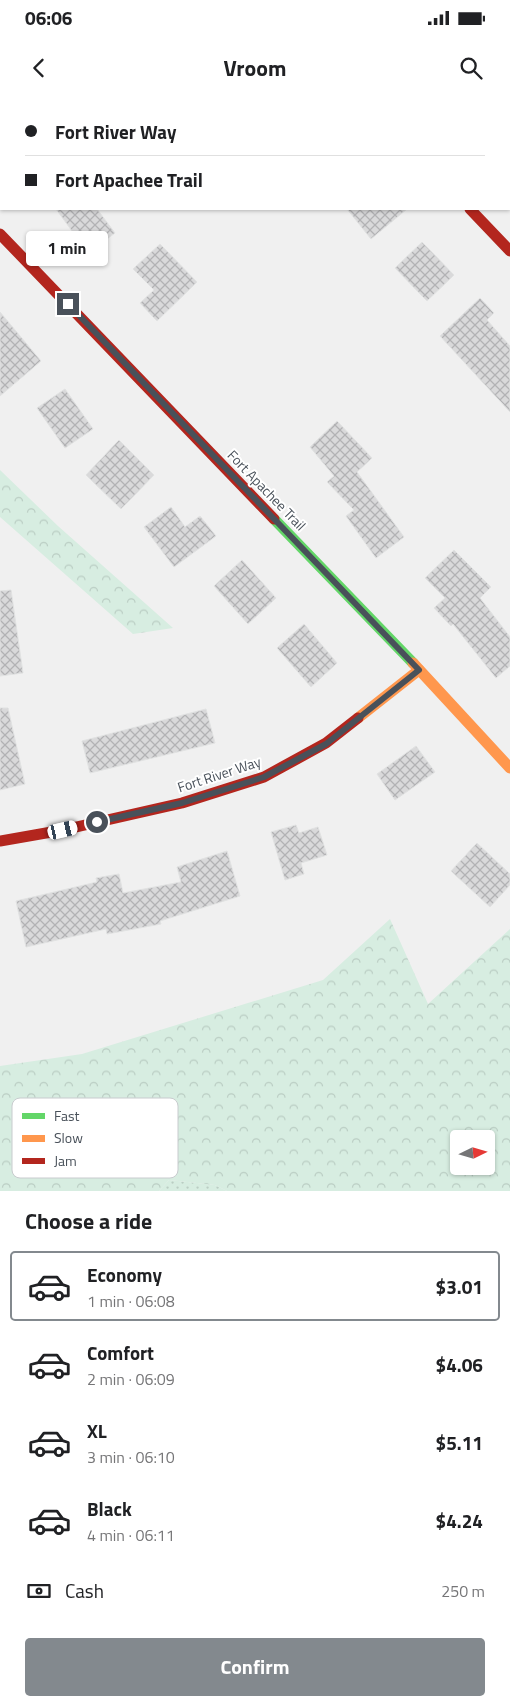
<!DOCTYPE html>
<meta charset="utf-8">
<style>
:root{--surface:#fff;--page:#f6f6f6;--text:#202124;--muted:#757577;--line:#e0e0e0;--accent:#83898e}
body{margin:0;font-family:"Titillium Web",sans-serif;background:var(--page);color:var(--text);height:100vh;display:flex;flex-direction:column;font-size:19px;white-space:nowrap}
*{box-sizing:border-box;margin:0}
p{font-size:16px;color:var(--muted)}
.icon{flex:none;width:28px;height:28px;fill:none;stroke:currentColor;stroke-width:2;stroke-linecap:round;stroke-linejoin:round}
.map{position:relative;height:1091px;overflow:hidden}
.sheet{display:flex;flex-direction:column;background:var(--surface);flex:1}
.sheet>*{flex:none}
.guide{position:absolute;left:0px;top:0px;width:510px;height:110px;box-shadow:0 1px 4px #0004;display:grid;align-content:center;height:110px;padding:0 25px;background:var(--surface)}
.needle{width:32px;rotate:85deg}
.tools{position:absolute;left:450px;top:1030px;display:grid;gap:10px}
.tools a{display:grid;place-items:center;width:45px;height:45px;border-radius:5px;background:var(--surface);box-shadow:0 1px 4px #0004;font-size:25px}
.end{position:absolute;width:22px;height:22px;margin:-11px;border:6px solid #49515a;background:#fff;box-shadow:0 0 0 2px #fff}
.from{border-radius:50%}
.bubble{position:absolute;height:35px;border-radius:5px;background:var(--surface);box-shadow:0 1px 4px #0004;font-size:16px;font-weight:700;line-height:35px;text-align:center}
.car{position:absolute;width:15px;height:30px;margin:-15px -8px;border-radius:6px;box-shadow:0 0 4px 1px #0007;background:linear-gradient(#fff 24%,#345 0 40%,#fff 0 76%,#345 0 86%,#fff 0)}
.guide b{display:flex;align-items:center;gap:18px;height:48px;font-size:19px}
.guide b+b{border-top:1px solid var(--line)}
.guide i{width:12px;height:12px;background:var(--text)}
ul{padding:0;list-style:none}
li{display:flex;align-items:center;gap:15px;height:70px;margin:0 10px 8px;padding:0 15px;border:2px solid transparent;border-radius:5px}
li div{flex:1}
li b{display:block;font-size:19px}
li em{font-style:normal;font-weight:700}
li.active{border-color:var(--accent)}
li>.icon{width:45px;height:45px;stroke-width:1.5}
h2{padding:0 25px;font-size:22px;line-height:60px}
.pay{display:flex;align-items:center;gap:12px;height:55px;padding:0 25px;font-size:19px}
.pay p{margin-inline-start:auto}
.cta{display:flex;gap:10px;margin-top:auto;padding:10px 25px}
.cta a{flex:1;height:58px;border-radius:5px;background:var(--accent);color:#fff;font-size:20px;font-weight:700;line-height:58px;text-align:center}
.status{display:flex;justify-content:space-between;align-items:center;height:35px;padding:0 25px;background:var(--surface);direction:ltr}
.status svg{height:14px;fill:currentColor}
header{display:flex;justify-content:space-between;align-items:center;height:65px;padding:0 25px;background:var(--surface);font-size:22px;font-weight:700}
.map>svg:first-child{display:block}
.grass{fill:url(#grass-dots)}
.forest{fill:url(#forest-crowns);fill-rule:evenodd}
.building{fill:url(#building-cross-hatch);stroke:#e1e2e2}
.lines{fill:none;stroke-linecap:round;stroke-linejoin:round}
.street{stroke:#cacbce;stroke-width:21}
.fast{stroke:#63d668;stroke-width:11}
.slow{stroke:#ff974d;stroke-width:11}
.jam{stroke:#b3261e;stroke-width:11}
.route{stroke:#49515a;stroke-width:6}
.labels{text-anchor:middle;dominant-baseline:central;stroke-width:4;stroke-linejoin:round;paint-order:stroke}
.street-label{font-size:14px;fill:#49515a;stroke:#fff}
.key{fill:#fff;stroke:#c8cbce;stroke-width:1}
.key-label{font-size:14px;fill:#49515a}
</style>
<div class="status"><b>06:06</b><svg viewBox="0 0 49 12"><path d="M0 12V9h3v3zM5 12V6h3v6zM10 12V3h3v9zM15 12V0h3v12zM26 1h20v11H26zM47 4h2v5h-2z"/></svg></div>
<header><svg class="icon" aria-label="back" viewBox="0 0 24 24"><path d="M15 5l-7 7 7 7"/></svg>Vroom<svg class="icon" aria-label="search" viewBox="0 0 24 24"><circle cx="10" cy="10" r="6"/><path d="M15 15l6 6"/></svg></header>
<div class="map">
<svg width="510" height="1091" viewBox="0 0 510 1091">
<defs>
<pattern id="grass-dots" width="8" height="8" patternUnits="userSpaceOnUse" patternTransform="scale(1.25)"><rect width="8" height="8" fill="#d7ede1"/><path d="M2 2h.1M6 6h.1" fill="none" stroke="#bacdc3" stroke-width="1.8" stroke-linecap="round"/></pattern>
<pattern id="forest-crowns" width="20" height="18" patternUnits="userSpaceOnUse" patternTransform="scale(1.25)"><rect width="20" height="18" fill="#d7ede1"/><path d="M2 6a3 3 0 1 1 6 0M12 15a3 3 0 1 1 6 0" fill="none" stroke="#bacdc3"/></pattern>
<pattern id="building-cross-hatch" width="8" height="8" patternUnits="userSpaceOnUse" patternTransform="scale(1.25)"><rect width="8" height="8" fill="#d9d9da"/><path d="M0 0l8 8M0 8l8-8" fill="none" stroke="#b2b2b4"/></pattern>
</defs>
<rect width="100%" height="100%" fill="#f0f0f0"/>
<path class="grass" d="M 169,1080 L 215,1085 L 227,1091 L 159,1091 Z"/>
<g class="forest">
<path d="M 0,370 L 58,426 L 173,528 L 133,534 L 0,417 Z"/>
<path d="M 390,819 L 428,904 L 510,829 L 510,1091 L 227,1091 L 215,1085 L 169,1080 L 159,1091 L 0,1091 L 0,966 L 82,954 L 323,880 ZM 459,1039 L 486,1039 L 486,1066 L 459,1066 Z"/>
</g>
<g class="building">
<path d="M 56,109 L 97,109 L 115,133 L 88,153 Z"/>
<path d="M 347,109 L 407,109 L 371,139 Z"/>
<path d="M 422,142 L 454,175 L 427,201 L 395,168 Z"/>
<path d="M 160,144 L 197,182 L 157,221 L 140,203 L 154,190 L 133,169 Z"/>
<path d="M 480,198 L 494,213 L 487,220 L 510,246 L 510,312 L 440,236 Z"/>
<path d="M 0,212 L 41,261 L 0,296 Z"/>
<path d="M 65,289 L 93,329 L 65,348 L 37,308 Z"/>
<path d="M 337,321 L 372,358 L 357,372 L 404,437 L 376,458 L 346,416 L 354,410 L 327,382 L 334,376 L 310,347 Z"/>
<path d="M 119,340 L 154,375 L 121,409 L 86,375 Z"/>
<path d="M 171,407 L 185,427 L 200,416 L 216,436 L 174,467 L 144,427 Z"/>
<path d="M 454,450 L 491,487 L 480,498 L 510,537 L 510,566 L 496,578 L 453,524 L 451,526 L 434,508 L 445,498 L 425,478 Z"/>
<path d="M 242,460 L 276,498 L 248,524 L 214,486 Z"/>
<path d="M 11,490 L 23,573 L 0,576 L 0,491 Z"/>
<path d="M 304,524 L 337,563 L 311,587 L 277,548 Z"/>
<path d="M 0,608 L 8,608 L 25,684 L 0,690 Z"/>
<path d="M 206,609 L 215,643 L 90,673 L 82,641 Z"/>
<path d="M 416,646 L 435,672 L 395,700 L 377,674 Z"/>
<path d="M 296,725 L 299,733 L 318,727 L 327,755 L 301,763 L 304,774 L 285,780 L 271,732 Z"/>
<path d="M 477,743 L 510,774 L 510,785 L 490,807 L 451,771 Z"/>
<path d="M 227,751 L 240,796 L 160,821 L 161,824 L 107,834 L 106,829 L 26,847 L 16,801 L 97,782 L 96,778 L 119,774 L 123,793 L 181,782 L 177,767 Z"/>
</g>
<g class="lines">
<path class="street" d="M 367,0 L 368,1"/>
<path class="fast" d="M 274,419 L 413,563"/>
<g class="slow">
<path d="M 413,563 L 510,668"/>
<path d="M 358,618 L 419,570"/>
</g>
<g class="jam">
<path d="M 470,109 L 510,151"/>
<path d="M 0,134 L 274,419"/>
<path d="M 0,741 L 63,730 L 182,703 L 264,677 L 326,643 L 358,618"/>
</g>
</g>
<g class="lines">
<path class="route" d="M 68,204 L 419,570 L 326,644 L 264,677 L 182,703 L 97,722"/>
</g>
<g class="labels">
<g class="street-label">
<text transform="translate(267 390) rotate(46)">Fort Apachee Trail</text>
<text transform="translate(219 674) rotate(-18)">Fort River Way</text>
</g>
</g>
<rect x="12" y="998" width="166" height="80" rx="8" class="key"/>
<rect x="22" y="1013" width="23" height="6" fill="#63d668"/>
<rect x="22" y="1035" width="23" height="7" fill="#ff974d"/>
<rect x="22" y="1058" width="23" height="6" fill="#b3261e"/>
<g class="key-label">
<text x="54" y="1021">Fast</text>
<text x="54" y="1043">Slow</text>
<text x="54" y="1066">Jam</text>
</g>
</svg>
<div class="tools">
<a><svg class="needle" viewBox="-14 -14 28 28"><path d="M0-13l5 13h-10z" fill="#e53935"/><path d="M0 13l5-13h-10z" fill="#757577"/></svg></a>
</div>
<i class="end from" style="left:97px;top:722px"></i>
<i class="end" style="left:68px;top:204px"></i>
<div class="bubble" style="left:26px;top:131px;width:82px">1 min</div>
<i class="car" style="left:63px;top:730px;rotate:77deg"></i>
<div class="guide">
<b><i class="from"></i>Fort River Way</b>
<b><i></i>Fort Apachee Trail</b>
</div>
</div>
<section class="sheet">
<h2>Choose a ride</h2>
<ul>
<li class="active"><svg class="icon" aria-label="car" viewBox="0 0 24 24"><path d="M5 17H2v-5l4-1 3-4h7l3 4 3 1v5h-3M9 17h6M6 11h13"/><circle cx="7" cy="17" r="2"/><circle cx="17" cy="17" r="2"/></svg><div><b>Economy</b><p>1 min · 06:08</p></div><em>$3.01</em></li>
<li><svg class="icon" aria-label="car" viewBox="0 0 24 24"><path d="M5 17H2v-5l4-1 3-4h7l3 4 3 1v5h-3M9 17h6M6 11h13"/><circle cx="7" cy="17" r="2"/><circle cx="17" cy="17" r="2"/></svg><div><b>Comfort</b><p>2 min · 06:09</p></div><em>$4.06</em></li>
<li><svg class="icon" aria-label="car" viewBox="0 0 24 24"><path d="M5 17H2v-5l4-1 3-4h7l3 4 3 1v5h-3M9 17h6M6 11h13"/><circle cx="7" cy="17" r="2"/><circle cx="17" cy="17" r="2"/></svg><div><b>XL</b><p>3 min · 06:10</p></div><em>$5.11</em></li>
<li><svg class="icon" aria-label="car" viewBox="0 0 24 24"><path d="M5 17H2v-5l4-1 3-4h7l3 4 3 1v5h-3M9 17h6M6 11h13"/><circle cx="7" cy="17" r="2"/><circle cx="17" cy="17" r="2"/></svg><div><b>Black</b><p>4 min · 06:11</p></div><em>$4.24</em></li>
</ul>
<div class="pay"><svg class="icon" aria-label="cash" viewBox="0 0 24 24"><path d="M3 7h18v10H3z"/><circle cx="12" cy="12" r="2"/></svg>Cash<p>250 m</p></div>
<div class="cta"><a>Confirm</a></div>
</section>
